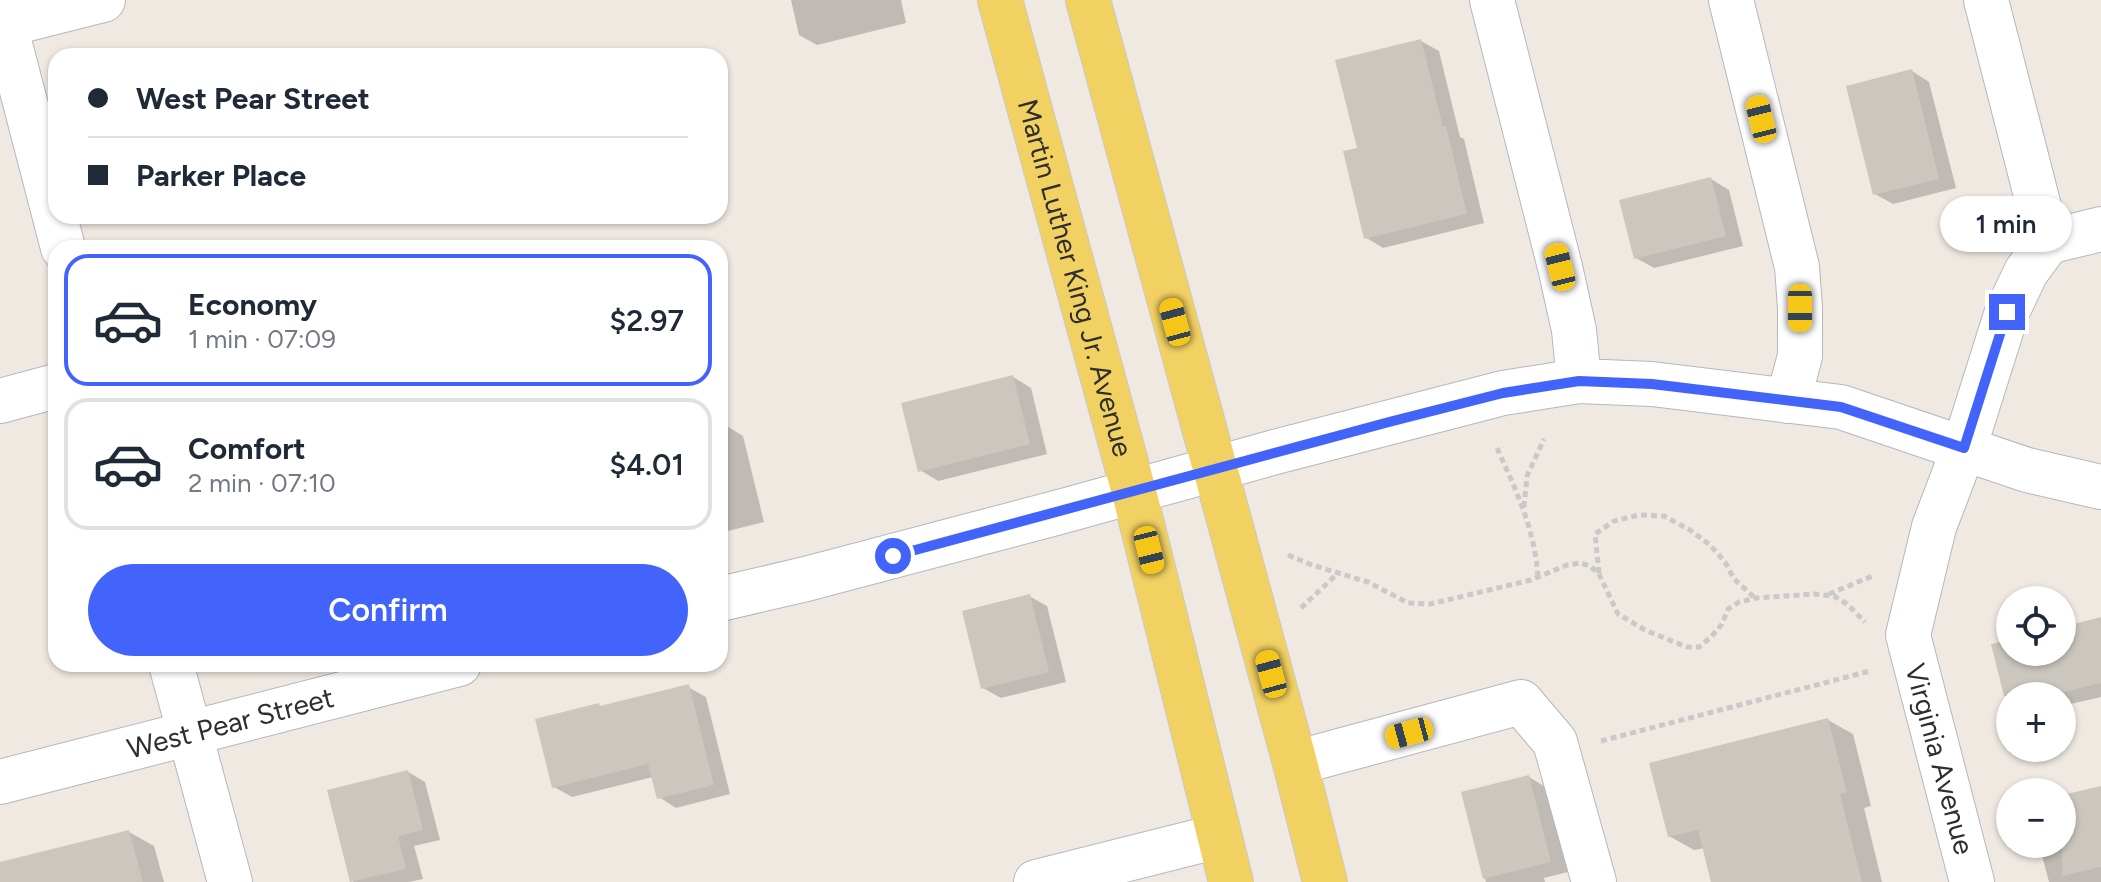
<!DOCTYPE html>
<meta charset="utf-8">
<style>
:root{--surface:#fff;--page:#f6f6f7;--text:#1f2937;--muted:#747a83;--line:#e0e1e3;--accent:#4264fb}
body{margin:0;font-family:Figtree,sans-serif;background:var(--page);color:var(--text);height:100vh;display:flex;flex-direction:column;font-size:30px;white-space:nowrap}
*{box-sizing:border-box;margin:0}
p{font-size:26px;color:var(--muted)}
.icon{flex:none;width:44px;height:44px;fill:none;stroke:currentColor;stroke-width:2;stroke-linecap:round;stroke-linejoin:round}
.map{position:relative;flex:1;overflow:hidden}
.side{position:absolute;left:48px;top:240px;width:680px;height:432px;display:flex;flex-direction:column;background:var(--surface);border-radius:24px;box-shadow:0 2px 6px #0004}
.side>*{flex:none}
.guide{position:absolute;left:48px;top:48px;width:680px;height:176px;border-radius:24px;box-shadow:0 2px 6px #0004;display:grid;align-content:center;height:176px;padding:0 40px;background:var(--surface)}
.controls{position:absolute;left:1996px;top:586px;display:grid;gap:16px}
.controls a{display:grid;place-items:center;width:80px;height:80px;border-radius:50%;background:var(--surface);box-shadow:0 2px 6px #0004;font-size:40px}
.end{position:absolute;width:36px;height:36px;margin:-18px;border:10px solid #4264fb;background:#fff;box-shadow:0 0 0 4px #fff}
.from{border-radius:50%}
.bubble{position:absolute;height:56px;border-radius:28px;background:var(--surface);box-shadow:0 2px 6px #0004;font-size:26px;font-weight:600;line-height:56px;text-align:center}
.car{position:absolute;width:24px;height:48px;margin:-24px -12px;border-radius:10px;box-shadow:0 0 6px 2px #0007;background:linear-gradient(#f5c518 24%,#345 0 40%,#f5c518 0 76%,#345 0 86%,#f5c518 0)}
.guide b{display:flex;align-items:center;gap:28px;height:76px;font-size:30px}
.guide b+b{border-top:2px solid var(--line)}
.guide i{width:20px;height:20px;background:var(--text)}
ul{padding:14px 0 0;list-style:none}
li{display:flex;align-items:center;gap:24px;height:132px;margin:0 16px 12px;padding:0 24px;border:4px solid var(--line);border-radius:24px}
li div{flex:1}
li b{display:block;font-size:30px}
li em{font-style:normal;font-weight:600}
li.selected{border-color:var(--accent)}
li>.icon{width:72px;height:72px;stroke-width:1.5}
.button{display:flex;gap:16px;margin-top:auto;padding:16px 40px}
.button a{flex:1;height:92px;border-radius:48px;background:var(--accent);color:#fff;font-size:32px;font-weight:600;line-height:92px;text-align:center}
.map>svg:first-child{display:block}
.shadow{fill:#0003}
.building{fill:#cbc7bf}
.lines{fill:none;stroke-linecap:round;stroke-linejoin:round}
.minor-casing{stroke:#b4b7c1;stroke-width:46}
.major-casing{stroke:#c9c9c9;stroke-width:46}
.path{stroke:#c9c9c9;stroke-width:5;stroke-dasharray:6 4;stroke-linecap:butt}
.minor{stroke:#fff;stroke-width:44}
.major{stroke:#f2d163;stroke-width:44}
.route{stroke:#4264fb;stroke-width:10}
.labels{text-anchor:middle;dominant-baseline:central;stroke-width:8;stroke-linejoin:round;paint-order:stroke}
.street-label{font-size:28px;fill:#2e2e2e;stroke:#fff}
</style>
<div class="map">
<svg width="2101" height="882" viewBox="0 0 2101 882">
<rect width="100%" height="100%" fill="#efe9e1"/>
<g class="shadow">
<path d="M 791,0 L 901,0 L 906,23 L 817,45 L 799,35 Z"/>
<path d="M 1421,41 L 1439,51 L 1460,137 L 1464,139 L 1484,223 L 1383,248 L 1365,237 Z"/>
<path d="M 1912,71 L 1929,82 L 1956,188 L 1893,204 L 1875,194 Z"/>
<path d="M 1711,179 L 1729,190 L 1743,246 L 1654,268 L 1636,258 Z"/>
<path d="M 1013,377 L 1031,388 L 1047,454 L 938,481 L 920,470 Z"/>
<path d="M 725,425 L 743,436 L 764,522 L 720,533 L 720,427 Z"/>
<path d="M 1029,596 L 1047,606 L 1066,682 L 1001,698 L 983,688 Z"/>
<path d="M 2101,619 L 2101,697 L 2062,706 L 2062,696 L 2010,696 L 2010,706 L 2008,705 L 1994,646 L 2010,642 L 2010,652 L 2062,652 L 2062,629 Z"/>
<path d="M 688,687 L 706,697 L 730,794 L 676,808 L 659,797 L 653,777 L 572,797 L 554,787 L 599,705 L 604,708 Z"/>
<path d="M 1828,720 L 1853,734 L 1871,806 L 1864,808 L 1882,882 L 1714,882 L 1705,848 L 1694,850 L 1669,836 Z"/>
<path d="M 408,772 L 425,782 L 440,840 L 414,846 L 423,879 L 409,882 L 353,882 Z"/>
<path d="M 1529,777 L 1547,788 L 1568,872 L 1544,878 L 1545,882 L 1486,882 L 1464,794 Z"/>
<path d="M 2101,788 L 2101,882 L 2049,882 L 2039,844 L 2062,844 L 2062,797 Z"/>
<path d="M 129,832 L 154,846 L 164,882 L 16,882 Z"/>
</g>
<g class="building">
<path d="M 1421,39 L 1443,127 L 1446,126 L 1467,214 L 1364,239 L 1343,151 L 1357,148 L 1335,60 Z"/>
<path d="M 1912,69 L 1939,179 L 1873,195 L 1846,86 Z"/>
<path d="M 1711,177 L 1726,236 L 1634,259 L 1619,200 Z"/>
<path d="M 1013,375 L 1030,444 L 918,472 L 901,403 Z"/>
<path d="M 1030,594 L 1049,672 L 981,689 L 962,611 Z"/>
<path d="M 2101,617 L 2101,683 L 2047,696 L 2004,696 L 1991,644 L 2010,640 L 2010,652 L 2062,652 L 2062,627 Z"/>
<path d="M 689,684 L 714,785 L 657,799 L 648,764 L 552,788 L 535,719 L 599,703 L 600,706 Z"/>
<path d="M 1828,718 L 1847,793 L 1840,794 L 1862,882 L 1711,882 L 1698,830 L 1668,837 L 1649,763 Z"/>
<path d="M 408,770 L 423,830 L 398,836 L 406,869 L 350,882 L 327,790 Z"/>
<path d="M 1529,775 L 1551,862 L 1483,879 L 1461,792 Z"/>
<path d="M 2101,786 L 2101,867 L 2062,876 L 2062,795 Z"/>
<path d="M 129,830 L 143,882 L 0,882 L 0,862 Z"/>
</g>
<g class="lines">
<g class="minor-casing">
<g id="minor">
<path d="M 1492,0 L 1560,267 L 1574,330 L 1579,381"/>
<path d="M 1731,0 L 1797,267 L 1800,308 L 1800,356 L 1788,401"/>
<path d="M 1986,0 L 2048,242"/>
<path d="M 0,6 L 63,248"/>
<path d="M 0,26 L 103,0"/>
<path d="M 2048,242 L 2101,229"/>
<path d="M 0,401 L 56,386"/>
<path d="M 720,599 L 806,579 L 1067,510 L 1275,452 L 1503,393 L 1579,381 L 1652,384 L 1841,407 L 2027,470 L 2101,487"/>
<path d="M 171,664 L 230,882"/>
<path d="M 1295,763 L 1521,702 L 1555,742 L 1594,882"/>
<path id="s1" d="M 0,782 L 459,664"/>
<path d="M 1036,882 L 1219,836"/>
<path d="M 1972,882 L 1908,635 L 1934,527 L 1964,448 L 2007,312 L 2026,272 L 2048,242"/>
</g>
</g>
<g class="major-casing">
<g id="major">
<path id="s2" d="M 1000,0 L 1134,492 L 1231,882"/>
<path d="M 1088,0 L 1295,763 L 1325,882"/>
</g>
</g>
<g class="path">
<path d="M 1497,448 C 1516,490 1535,530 1538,577"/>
<path d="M 1524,507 L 1527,476 L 1544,439"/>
<path d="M 1288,555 L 1312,565 L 1368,582 L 1408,603 L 1430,604 L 1531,580 L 1567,565 L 1580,563 L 1590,566 L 1599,574 L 1618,614 L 1645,630 L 1687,647 L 1699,647 L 1711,637 L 1722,624 L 1728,609 L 1739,602 L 1756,598 L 1814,594 L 1834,596 L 1847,604 L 1865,622"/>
<path d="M 1599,573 L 1595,534 L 1614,521 L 1639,515 L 1664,516 L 1690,530 L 1710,545 L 1725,562 L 1734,579 L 1755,598"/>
<path d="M 1829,594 L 1875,575"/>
<path d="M 1301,608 L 1338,573"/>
<path d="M 1601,741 L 1870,671"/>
</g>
<use href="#minor" class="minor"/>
<use href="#major" class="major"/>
</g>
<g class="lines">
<path class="route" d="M 893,556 L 1389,422 L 1503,393 L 1579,381 L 1652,384 L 1841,407 L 1964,448 L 2007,312"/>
</g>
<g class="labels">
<g class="street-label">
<text stroke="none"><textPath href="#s2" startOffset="288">Martin Luther King Jr. Avenue</textPath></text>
<text stroke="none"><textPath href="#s1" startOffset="238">West Pear Street</textPath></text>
<text transform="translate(1940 759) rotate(75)">Virginia Avenue</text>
</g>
</g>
</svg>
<div class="controls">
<a><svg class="icon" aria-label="locate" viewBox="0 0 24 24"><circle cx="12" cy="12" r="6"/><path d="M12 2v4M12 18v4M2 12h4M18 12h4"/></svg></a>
<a>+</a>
<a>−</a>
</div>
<i class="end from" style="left:893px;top:556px"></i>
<i class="end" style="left:2007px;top:312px"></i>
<div class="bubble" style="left:1940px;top:196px;width:132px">1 min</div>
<i class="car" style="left:1761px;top:119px;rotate:346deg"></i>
<i class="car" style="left:1560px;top:267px;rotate:346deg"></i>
<i class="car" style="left:1800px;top:308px;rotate:180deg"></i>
<i class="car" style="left:1175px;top:322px;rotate:345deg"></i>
<i class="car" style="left:1149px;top:550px;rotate:166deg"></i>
<i class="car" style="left:1271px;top:674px;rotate:345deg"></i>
<i class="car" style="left:1409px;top:733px;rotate:255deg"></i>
<div class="guide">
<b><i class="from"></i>West Pear Street</b>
<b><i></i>Parker Place</b>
</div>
<section class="side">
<ul>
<li class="selected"><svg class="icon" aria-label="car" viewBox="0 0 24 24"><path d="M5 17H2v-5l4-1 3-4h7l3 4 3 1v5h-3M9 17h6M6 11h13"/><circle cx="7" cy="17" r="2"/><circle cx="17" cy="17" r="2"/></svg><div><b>Economy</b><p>1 min · 07:09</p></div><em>$2.97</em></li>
<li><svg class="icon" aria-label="car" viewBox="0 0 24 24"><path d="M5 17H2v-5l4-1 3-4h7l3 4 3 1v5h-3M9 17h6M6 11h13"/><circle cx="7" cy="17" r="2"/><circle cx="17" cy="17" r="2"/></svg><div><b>Comfort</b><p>2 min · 07:10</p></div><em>$4.01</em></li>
</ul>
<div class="button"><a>Confirm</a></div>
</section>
</div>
